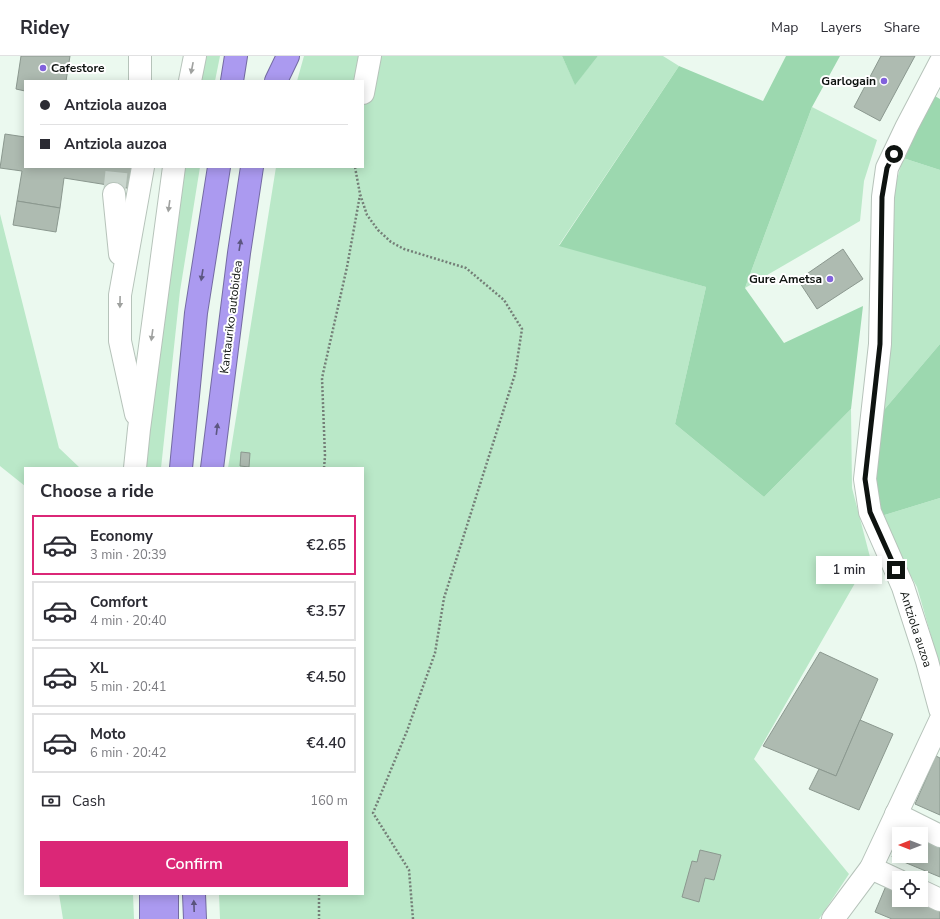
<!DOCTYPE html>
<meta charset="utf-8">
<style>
:root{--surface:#fff;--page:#f7f7f7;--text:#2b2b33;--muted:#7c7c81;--line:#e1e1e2;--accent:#db2777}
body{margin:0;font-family:"Nunito Sans",sans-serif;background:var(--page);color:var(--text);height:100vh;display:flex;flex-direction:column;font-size:15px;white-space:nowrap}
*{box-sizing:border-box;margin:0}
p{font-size:13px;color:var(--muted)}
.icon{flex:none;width:22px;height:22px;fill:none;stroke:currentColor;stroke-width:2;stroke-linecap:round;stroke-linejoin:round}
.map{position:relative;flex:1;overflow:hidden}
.drawer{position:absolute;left:24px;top:411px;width:340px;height:428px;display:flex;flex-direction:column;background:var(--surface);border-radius:0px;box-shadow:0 2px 10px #0003}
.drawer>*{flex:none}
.guide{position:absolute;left:24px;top:24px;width:340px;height:88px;border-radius:0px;box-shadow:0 2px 10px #0003;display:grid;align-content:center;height:88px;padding:0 16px;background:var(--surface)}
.needle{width:26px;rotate:270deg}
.controls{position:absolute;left:892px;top:771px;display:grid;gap:8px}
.controls a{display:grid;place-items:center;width:36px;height:36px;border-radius:0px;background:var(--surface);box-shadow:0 2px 10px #0003;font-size:20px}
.end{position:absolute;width:18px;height:18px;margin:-9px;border:5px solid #0e1310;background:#fff;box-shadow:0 0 0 2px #fff}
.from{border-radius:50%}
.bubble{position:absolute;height:28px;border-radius:0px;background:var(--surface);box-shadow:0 2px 10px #0003;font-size:13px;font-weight:600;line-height:28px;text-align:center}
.guide b{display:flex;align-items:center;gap:14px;height:38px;font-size:15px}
.guide b+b{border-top:1px solid var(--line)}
.guide i{width:10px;height:10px;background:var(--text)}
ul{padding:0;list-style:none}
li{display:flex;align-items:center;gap:12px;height:60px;margin:0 8px 6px;padding:0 8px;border:2px solid var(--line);border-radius:0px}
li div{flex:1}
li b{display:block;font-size:15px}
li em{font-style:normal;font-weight:600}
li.current{border-color:var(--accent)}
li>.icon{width:36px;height:36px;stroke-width:1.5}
h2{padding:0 16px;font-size:18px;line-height:48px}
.pay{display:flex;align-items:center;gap:10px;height:44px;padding:0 16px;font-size:15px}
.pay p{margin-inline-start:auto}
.cta{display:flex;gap:8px;margin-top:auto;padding:8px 16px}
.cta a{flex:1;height:46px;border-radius:0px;background:var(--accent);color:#fff;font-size:16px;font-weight:600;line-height:46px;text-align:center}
header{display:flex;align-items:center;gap:24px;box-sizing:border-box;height:56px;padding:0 20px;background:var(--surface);border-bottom:1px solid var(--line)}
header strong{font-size:19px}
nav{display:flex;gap:22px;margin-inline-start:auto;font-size:14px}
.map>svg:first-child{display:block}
.green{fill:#bae8c8}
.forest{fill:#9cd8af}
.building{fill:#aebbb1;stroke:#8b988f}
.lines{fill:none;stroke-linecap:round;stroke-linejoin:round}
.minor-tunnel{stroke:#cad6ce;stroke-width:22;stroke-dasharray:22 11;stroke-linecap:butt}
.minor-casing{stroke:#b6c3ba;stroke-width:24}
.highway-casing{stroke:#746ba2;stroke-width:24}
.path{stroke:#747e77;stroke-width:2.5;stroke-dasharray:2 2;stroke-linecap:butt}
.minor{stroke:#fff;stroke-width:22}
.highway{stroke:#ab9af0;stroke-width:22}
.oneway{fill:#9fa19f}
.oneway2{fill:#5c5680}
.route{stroke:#0e1310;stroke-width:5}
.poi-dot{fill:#8161dc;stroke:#fff;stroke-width:1.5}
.labels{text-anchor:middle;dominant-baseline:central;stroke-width:4;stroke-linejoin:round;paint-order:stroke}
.poi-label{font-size:12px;font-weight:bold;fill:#0e1310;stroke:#fff;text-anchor:end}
.street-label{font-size:12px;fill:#0e1310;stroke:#fff}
</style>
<header>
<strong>Ridey</strong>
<nav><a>Map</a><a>Layers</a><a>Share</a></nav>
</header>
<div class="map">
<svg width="940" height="863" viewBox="0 0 940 863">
<rect width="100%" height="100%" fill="#ebf9ef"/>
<g class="green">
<path d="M 201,0 L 220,0 L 215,25 L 196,25 Z"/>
<path d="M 304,0 L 562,0 L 575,28 L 598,0 L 663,0 L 679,10 L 559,189 L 706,231 L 675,368 L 764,441 L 851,353 L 852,432 L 870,501 L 754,703 L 849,818 L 819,863 L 220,863 L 219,838 L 363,838 L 363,412 L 228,412 L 276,111 L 363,111 L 363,25 L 297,25 Z"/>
<path d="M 812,51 L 877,84 L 864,125 L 860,165 L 745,232 Z"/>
<path d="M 903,102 L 940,114 L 940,288 L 878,361 L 890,149 Z"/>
<path d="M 180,111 L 200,111 L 180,235 L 161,412 L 142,412 Z"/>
<path d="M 0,158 L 59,392 L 80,412 L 25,412 L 25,430 L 0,410 Z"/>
<path d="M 940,442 L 940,611 L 917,531 L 878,461 Z"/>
<path d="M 59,838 L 133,838 L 134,863 L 63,863 Z"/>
</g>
<g class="forest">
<path d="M 562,0 L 598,0 L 575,29 Z"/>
<path d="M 786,0 L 840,0 L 812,51 L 745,232 L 784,287 L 863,250 L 851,353 L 764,441 L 675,368 L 706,231 L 559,190 L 679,10 L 763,45 Z"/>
<path d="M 933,39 L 940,43 L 940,114 L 903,102 Z"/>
<path d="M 940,288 L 940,442 L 878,461 L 873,419 L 878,361 Z"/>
</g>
<g class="building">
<path d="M 21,0 L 70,0 L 66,25 L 25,25 L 25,35 L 16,33 Z"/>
<path d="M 881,0 L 915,0 L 880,65 L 854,51 Z"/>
<path d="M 5,78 L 25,81 L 25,111 L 136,111 L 133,133 L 64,122 L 60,152 L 17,145 L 22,115 L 0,112 Z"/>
<path d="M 17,145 L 60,152 L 56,176 L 13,169 Z"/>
<path d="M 843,193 L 863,223 L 817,253 L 798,224 Z"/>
<path d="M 241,396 L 250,397 L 249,411 L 240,410 Z"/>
<path d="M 820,596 L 878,623 L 836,720 L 763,690 Z"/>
<path d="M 860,664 L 893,678 L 859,754 L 809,733 L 819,713 L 836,720 Z"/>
<path d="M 936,700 L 940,702 L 940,759 L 915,748 Z"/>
<path d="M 905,770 L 940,785 L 940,821 L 892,801 L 899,784 L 899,800 L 921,800 L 921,778 L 901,778 Z"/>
<path d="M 700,794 L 721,799 L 714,824 L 705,822 L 699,846 L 682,841 L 692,805 L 697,806 Z"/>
<path d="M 888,825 L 899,829 L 899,844 L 921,844 L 940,847 L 940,863 L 892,863 L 875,856 Z"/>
</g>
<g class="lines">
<path class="minor-tunnel" d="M 114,138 L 117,111"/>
<g class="minor-casing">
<g id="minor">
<path d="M 940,7 L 907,70 L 887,112 L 883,141 L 880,288 L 865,423 L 870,456 L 903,531 L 927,605 L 940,653"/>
<path d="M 140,25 L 140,0"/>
<path d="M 190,25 L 195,0"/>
<path d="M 363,37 L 370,0"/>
<path d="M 114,138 L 120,198"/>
<path d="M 136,358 L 120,285 L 120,239 L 143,111"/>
<path d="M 135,412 L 139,373 L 174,111"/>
<path d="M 896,758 L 940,780"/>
<path d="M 871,812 L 899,825"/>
<path d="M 921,835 L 940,844"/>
<path d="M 833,863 L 871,812 L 940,665"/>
</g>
</g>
<g class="highway-casing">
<g id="highway">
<path d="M 232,25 L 236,0"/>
<path d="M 276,25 L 288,0"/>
<path d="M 181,412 L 196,257 L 219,111"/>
<path d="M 212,412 L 239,197 L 252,111"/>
<path d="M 151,838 L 151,863"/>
<path d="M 167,838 L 167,863"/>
<path d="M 194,838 L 195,863"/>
</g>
</g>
<g class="path">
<path d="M 355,111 L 360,138 L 367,159 L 378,174 L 391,186 L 404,193 L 466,212 L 504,244 L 522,273 L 515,318 L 444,542 L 435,597 L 407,675 L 373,757 L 409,814 L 413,863"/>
<path d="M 324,412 L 325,400 L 322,322 L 347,211 L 360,139"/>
<path d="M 319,838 L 319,863"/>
</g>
<use href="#minor" class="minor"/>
<use href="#highway" class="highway"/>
</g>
<defs><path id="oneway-solid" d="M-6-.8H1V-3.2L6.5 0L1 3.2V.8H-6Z"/></defs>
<g class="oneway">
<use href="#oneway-solid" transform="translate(192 12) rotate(101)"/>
<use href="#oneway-solid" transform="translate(169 150) rotate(98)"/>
<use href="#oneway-solid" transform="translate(120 246) rotate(91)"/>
<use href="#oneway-solid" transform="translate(152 279) rotate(98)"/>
</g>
<g class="oneway2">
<use href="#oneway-solid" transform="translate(240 189) rotate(-81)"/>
<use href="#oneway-solid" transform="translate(202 219) rotate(99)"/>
<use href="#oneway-solid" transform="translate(217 373) rotate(-83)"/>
<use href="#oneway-solid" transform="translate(194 850) rotate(-92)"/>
</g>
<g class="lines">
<path class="route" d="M 894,98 L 887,112 L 882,141 L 880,288 L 865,423 L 870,456 L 896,514"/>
</g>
<g class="poi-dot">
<circle cx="43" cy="12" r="4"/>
<circle cx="884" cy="25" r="4"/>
<circle cx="830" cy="223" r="4"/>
</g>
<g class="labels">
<g class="poi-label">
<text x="51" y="12" text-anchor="start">Cafestore</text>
<text x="876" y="25">Garlogain</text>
<text x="822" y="223">Gure Ametsa</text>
</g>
<g class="street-label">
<text transform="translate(231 261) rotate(-83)">Kantauriko autobidea</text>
<text transform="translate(916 573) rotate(72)">Antziola auzoa</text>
</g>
</g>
</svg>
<div class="controls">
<a><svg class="needle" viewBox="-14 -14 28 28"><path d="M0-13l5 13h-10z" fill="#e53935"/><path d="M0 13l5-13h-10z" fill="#7c7c81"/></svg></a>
<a><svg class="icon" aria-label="locate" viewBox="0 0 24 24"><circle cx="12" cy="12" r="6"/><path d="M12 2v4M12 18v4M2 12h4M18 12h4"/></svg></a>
</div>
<i class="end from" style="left:894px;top:98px"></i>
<i class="end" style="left:896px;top:514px"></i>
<div class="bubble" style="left:816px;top:500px;width:66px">1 min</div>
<div class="guide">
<b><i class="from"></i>Antziola auzoa</b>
<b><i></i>Antziola auzoa</b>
</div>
<section class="drawer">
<h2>Choose a ride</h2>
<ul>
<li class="current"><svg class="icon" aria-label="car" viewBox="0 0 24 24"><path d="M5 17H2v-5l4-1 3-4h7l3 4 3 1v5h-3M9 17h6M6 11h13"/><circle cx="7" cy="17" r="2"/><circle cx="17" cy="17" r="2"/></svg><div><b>Economy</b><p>3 min · 20:39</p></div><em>€2.65</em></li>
<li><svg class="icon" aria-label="car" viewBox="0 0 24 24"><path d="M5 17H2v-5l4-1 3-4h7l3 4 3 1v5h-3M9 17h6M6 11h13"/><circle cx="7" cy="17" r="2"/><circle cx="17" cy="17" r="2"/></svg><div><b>Comfort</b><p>4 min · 20:40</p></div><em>€3.57</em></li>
<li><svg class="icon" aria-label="car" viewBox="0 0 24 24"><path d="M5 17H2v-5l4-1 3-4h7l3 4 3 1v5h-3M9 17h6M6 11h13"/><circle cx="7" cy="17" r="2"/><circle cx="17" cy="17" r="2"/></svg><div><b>XL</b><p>5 min · 20:41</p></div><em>€4.50</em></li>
<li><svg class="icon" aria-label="car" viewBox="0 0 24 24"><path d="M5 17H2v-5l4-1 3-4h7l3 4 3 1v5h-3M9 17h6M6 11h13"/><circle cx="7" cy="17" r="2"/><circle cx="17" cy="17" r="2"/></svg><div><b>Moto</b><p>6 min · 20:42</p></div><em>€4.40</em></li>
</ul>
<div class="pay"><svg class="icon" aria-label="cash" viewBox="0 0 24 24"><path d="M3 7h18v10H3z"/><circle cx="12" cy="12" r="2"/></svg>Cash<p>160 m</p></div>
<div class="cta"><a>Confirm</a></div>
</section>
</div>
